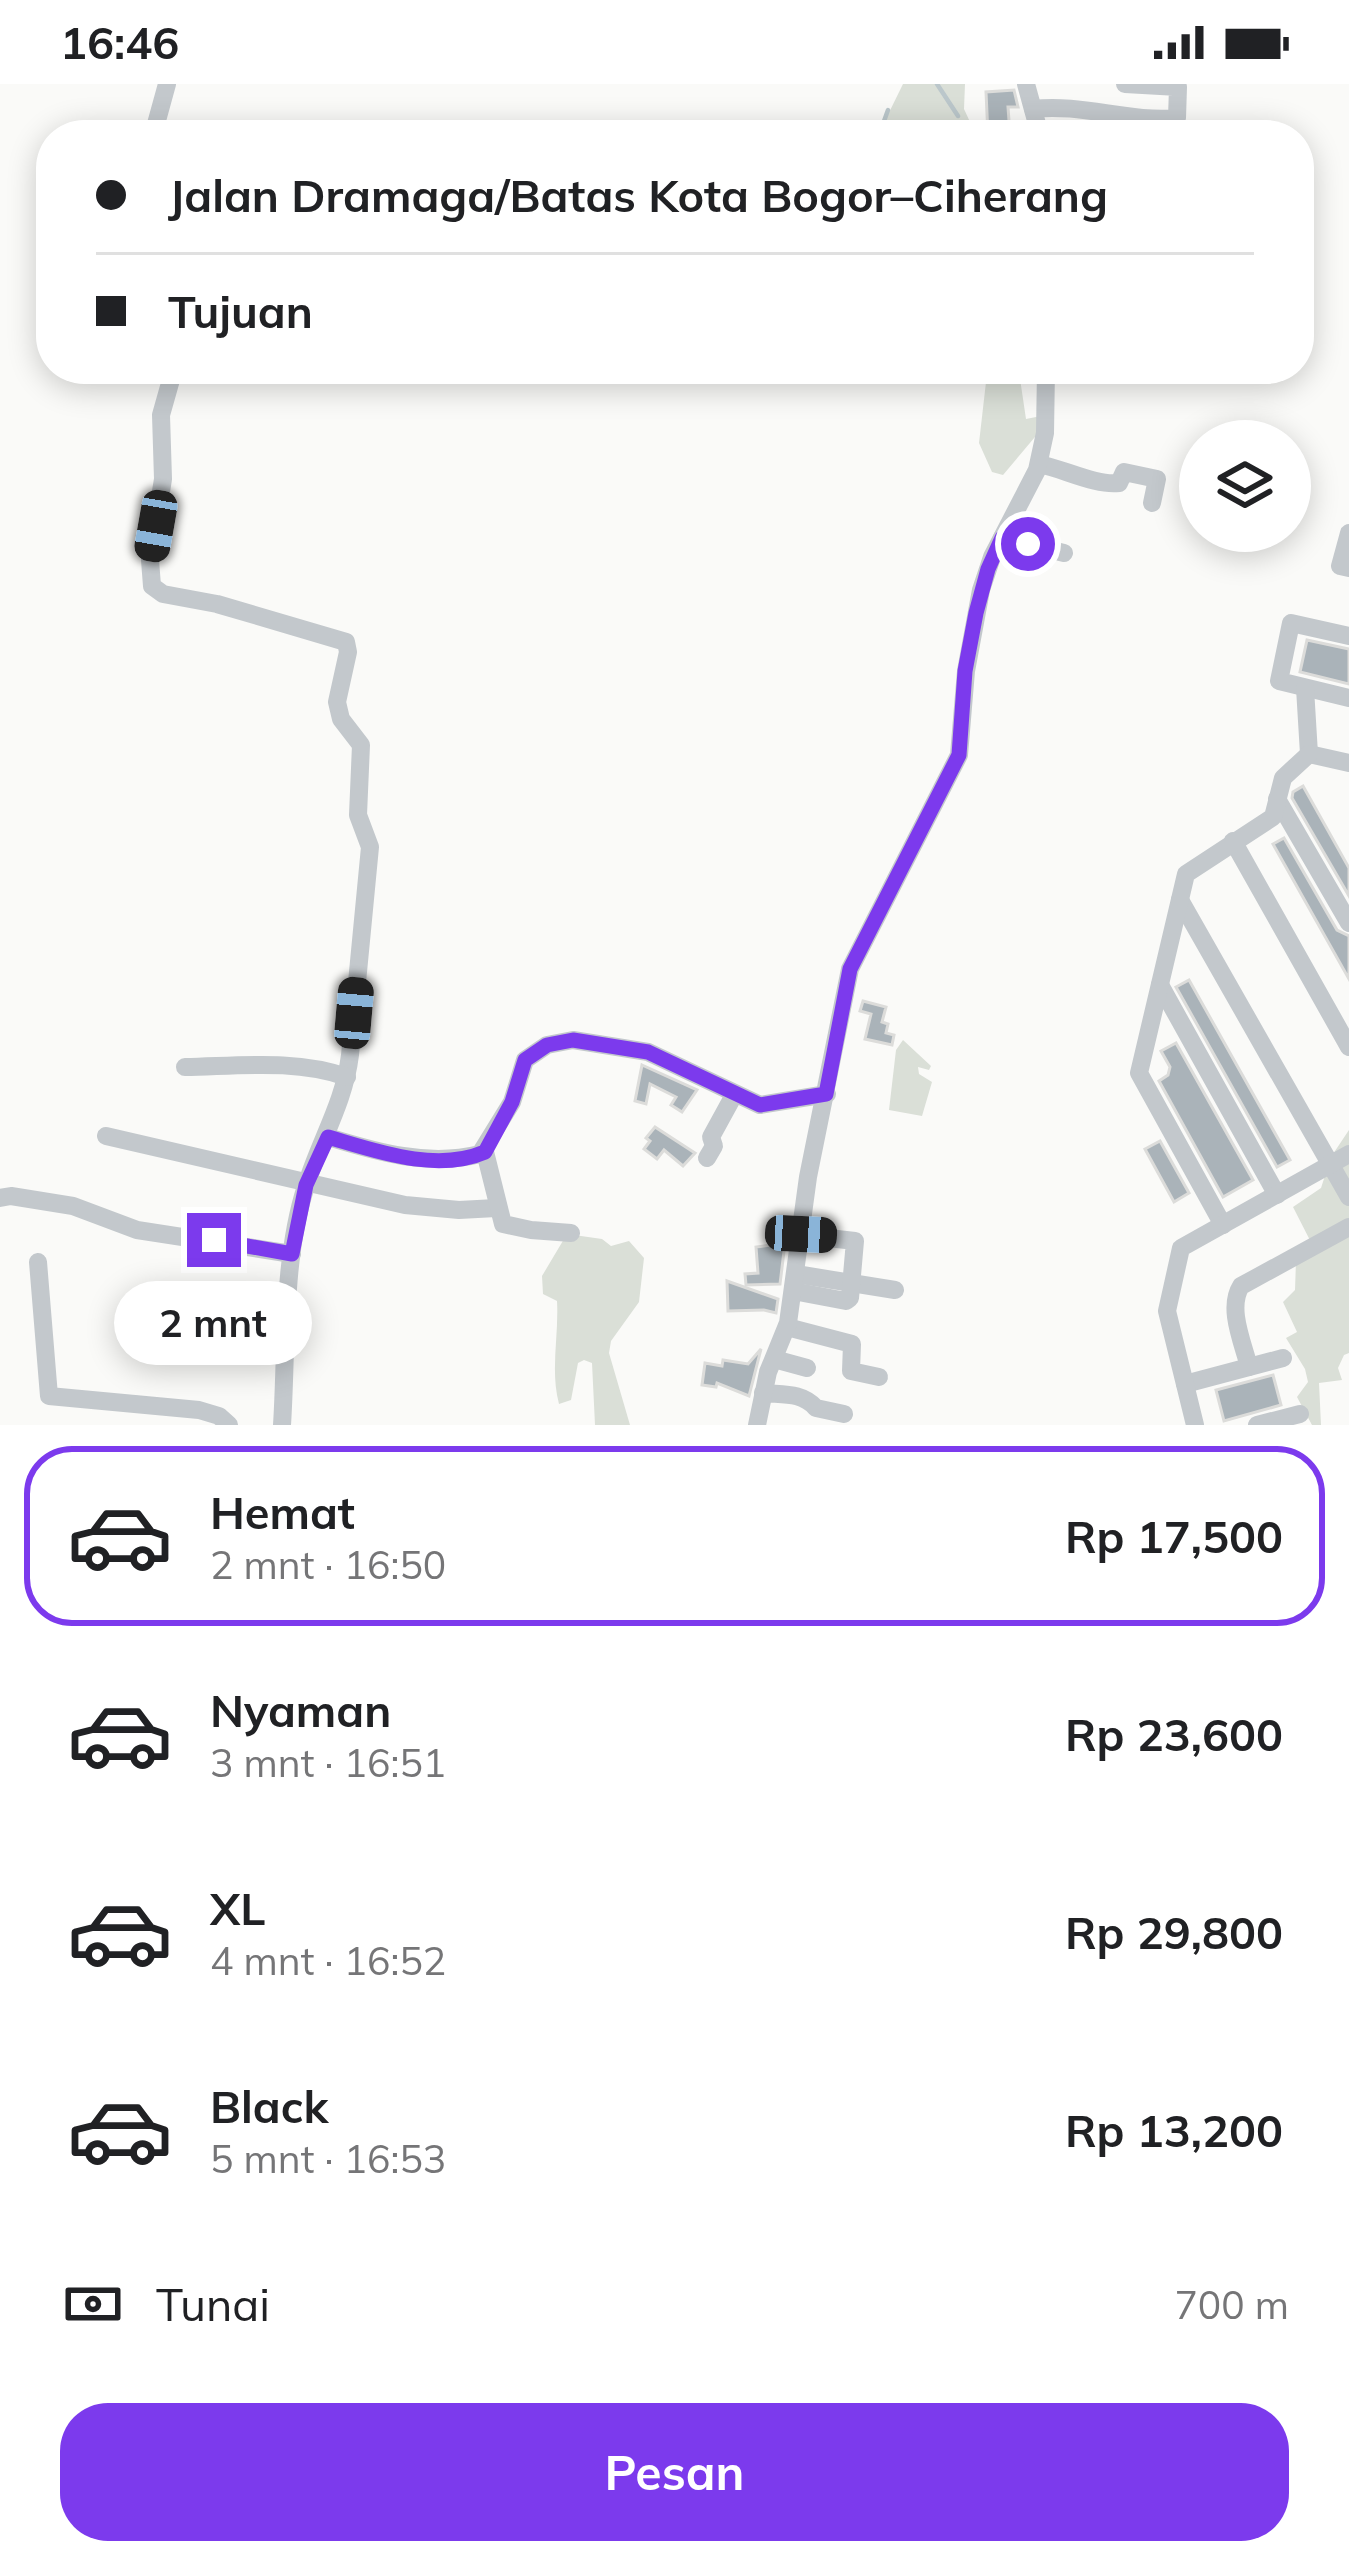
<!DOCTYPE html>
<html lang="id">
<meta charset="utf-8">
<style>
:root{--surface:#fff;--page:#f6f6f6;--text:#202124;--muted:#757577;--line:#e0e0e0;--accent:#7c3aed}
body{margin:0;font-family:Mulish,sans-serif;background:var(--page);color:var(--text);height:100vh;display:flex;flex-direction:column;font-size:45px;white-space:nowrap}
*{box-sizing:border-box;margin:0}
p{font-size:39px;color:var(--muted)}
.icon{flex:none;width:66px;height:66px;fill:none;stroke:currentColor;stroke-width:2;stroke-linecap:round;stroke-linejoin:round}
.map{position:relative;height:1341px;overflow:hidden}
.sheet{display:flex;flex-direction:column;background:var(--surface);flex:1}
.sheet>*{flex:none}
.hud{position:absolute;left:36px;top:36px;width:1278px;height:264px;border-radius:48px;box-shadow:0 6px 30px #0003;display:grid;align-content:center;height:264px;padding:0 60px;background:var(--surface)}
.fabs{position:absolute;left:1179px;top:336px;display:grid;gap:24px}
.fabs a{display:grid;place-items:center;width:132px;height:132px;border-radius:50%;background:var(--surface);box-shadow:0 6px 30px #0003;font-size:60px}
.end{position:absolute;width:54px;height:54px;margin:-27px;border:15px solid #7c3aed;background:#fff;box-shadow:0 0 0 6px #fff}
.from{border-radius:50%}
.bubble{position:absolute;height:84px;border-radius:42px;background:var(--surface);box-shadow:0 6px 30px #0003;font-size:39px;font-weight:700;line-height:84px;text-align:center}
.car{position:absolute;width:36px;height:72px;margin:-36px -18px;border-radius:15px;box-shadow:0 0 9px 3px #0007;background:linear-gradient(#222 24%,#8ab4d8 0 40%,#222 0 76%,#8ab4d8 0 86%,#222 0)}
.hud b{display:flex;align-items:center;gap:42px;height:114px;font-size:45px}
.hud b+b{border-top:3px solid var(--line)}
.hud i{width:30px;height:30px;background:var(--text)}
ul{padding:21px 0 0;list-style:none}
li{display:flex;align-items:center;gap:36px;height:180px;margin:0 24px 18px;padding:0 36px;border:6px solid transparent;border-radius:48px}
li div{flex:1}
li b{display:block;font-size:45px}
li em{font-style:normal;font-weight:700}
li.on{border-color:var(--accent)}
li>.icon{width:108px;height:108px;stroke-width:1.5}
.pay{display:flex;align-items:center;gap:30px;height:132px;padding:0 60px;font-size:45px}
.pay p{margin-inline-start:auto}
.cta{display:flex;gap:24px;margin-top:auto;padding:24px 60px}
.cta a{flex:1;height:138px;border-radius:48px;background:var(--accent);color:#fff;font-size:48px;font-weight:700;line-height:138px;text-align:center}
.status{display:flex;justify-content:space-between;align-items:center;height:84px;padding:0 60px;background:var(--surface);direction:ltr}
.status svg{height:33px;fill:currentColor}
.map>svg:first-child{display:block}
.green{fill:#dadfd7}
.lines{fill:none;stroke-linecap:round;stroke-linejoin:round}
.stream{stroke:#bbc7cb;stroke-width:4.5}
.building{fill:#aab3b9;stroke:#dcdcda;stroke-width:3}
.minor{stroke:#c3c8cc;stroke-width:18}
.route{stroke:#7c3aed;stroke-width:15}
</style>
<div class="status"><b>16:46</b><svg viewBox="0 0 49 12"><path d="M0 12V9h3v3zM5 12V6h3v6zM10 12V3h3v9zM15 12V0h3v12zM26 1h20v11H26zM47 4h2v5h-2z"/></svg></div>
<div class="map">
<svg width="1349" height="1341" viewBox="0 0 1349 1341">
<rect width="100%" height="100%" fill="#fafaf8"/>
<g class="green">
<path d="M 903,0 L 965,0 L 964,25 L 976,51 L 878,51 Z"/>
<path d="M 1019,288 L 1026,335 L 1041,332 L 1040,347 L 1003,391 L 992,388 L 979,359 L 986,298 Z"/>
<path d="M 903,956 L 931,982 L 929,986 L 918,983 L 919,990 L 932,998 L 922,1032 L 889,1026 L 896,966 Z"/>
<path d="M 1349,1046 L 1349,1269 L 1344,1271 L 1338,1284 L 1342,1296 L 1319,1299 L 1321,1341 L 1312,1341 L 1297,1313 L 1308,1298 L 1305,1285 L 1286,1254 L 1297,1248 L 1283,1218 L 1295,1206 L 1296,1177 L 1317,1170 L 1293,1123 L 1321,1104 L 1331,1073 Z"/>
<path d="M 567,1150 L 602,1155 L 611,1162 L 629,1157 L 644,1174 L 639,1218 L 611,1257 L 609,1269 L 630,1341 L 595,1341 L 592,1279 L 584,1276 L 578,1279 L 571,1316 L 559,1320 C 550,1286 559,1252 557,1217 L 543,1210 L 542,1192 Z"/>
</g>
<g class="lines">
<g class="stream">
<path d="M 937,0 L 958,32"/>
<path d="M 879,51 L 888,26"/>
</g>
</g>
<g class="building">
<path d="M 1014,6 L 1018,23 L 1008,23 L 1010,51 L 988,51 L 986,8 Z"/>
<path d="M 1307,556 L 1349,565 L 1349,600 L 1300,588 Z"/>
<path d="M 1303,702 L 1349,784 L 1349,812 L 1292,714 L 1293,708 Z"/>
<path d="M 1284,754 L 1337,846 L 1349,852 L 1349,895 L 1273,760 Z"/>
<path d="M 1189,896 L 1290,1076 L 1277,1083 L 1176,903 Z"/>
<path d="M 863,917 L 886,923 L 882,938 L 888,940 L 886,949 L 894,951 L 892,961 L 865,955 L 871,930 L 860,927 Z"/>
<path d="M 1176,959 L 1253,1096 L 1223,1113 L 1159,997 L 1168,991 L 1170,983 L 1161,967 Z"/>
<path d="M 642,981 L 697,1006 L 682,1028 L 671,1021 L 676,1013 L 650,1000 L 646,1020 L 635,1017 Z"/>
<path d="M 655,1043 L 695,1069 L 683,1082 L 664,1066 L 657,1075 L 644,1065 L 650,1057 L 646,1054 Z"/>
<path d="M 1160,1057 L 1189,1109 L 1174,1118 L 1145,1065 Z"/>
<path d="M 785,1159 L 780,1200 L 746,1201 L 745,1190 L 758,1189 L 756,1163 Z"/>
<path d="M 727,1197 L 778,1215 L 776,1229 L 764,1226 L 728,1227 Z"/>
<path d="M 761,1265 L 749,1312 L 717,1299 L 716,1303 L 702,1301 L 705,1279 L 722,1282 L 723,1276 L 748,1280 Z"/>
<path d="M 1273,1291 L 1281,1321 L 1224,1337 L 1216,1306 Z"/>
</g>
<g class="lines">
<g class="minor">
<path d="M 1026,0 L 1040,51"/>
<path d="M 1033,25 C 1082,19 1130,39 1177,34 L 1178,3 L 1125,0"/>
<path d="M 153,51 L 167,0"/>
<path d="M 174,285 L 161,331 L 163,395 L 150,476 L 152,502 L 163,510 L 217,520 L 346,558 L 348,568 L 337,618 L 341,635 L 361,661 L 358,731 L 370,763 L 350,971 C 344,1020 320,1056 306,1102 C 282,1176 287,1264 282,1341"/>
<path d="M 1039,380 C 1064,385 1096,402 1119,399 L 1124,388 L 1157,395 L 1152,419"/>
<path d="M 1349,449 L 1340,482 L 1349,484"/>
<path d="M 1002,454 L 1064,469"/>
<path d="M 1349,552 L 1291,539 L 1279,597 L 1349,614"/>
<path d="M 1305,604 L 1309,670"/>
<path d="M 1309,670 L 1349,679"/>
<path d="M 1277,715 L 1349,839"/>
<path d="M 1233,757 L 1349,963"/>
<path d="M 1180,816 L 1349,1113"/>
<path d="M 1160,901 L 1277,1111"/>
<path d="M 185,983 C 239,982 296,975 347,993"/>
<path d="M 106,1052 L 405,1121 L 459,1126 L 496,1124"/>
<path d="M 328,1053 C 377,1068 428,1083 480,1070 L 512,1018 L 525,976 L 547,961 L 573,956 L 648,968 L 760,1021 L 827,1010"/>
<path d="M 485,1068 L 503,1140 L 531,1146 L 571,1149"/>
<path d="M 707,1074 L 714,1062 L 711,1053 L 734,1011"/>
<path d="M 0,1114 L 11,1112 L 73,1122 L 137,1146 L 292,1170"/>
<path d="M 1223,1141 L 1139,989 L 1186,790 L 1273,733 L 1283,694 L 1309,670"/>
<path d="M 38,1178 L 49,1312 L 199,1326 L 219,1332 L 229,1341"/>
<path d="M 796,1190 L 895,1206"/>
<path d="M 793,1207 L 846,1217 L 850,1214 L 855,1157 L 801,1151"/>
<path d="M 787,1243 L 852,1260 L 851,1287 L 879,1293"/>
<path d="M 774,1275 L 807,1284"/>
<path d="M 1249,1283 C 1243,1259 1227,1224 1241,1202 L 1349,1143"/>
<path d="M 1185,1300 L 1283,1274"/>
<path d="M 763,1309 C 783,1311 802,1308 816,1324 L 844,1330"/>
<path d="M 757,1341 L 768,1288 L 788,1239 L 808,1093 L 850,885 L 959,671 L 966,587 L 981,506 L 992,473 L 1037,386 L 1045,349 L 1046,285"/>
<path d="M 1195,1341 L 1167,1227 L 1181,1164 L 1349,1070"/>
<path d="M 1257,1341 L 1300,1330"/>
</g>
</g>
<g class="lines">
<path class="route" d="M 214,1156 L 292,1170 L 306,1101 L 328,1053 C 376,1067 436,1089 485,1068 L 512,1018 L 525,976 L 547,961 L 573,956 L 648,968 L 760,1021 L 826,1010 L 850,885 L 959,671 L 965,587 L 976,529 L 988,485 L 1002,454 L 1028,460"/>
</g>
</svg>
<div class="fabs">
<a><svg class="icon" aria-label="layers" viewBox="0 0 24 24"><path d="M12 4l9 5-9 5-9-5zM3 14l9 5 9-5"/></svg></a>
</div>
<i class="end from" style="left:1028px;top:460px"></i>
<i class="end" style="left:214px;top:1156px"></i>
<div class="bubble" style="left:114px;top:1197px;width:198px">2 mnt</div>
<i class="car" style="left:156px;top:442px;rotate:190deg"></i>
<i class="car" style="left:354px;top:929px;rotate:5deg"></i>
<i class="car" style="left:801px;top:1150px;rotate:93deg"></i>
<div class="hud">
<b><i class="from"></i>Jalan Dramaga/Batas Kota Bogor–Ciherang</b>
<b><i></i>Tujuan</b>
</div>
</div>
<section class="sheet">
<ul>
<li class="on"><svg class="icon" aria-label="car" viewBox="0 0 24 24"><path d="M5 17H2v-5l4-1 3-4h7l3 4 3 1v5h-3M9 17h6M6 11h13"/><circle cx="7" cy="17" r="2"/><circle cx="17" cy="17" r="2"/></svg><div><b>Hemat</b><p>2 mnt · 16:50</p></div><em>Rp 17,500</em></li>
<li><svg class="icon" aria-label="car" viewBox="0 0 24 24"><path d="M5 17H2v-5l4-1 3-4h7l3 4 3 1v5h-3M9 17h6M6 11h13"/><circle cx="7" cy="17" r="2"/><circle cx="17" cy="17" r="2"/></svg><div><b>Nyaman</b><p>3 mnt · 16:51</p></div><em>Rp 23,600</em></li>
<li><svg class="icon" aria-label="car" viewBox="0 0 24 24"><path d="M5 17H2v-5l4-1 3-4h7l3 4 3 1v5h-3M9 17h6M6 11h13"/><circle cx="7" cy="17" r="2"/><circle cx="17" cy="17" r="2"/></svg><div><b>XL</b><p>4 mnt · 16:52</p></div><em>Rp 29,800</em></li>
<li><svg class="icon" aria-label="car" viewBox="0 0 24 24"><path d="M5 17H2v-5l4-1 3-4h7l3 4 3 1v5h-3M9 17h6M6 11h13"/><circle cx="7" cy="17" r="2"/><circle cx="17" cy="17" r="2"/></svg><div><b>Black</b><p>5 mnt · 16:53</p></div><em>Rp 13,200</em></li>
</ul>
<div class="pay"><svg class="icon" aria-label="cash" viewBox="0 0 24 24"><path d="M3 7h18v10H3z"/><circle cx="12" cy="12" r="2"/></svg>Tunai<p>700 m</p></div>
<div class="cta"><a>Pesan</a></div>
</section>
